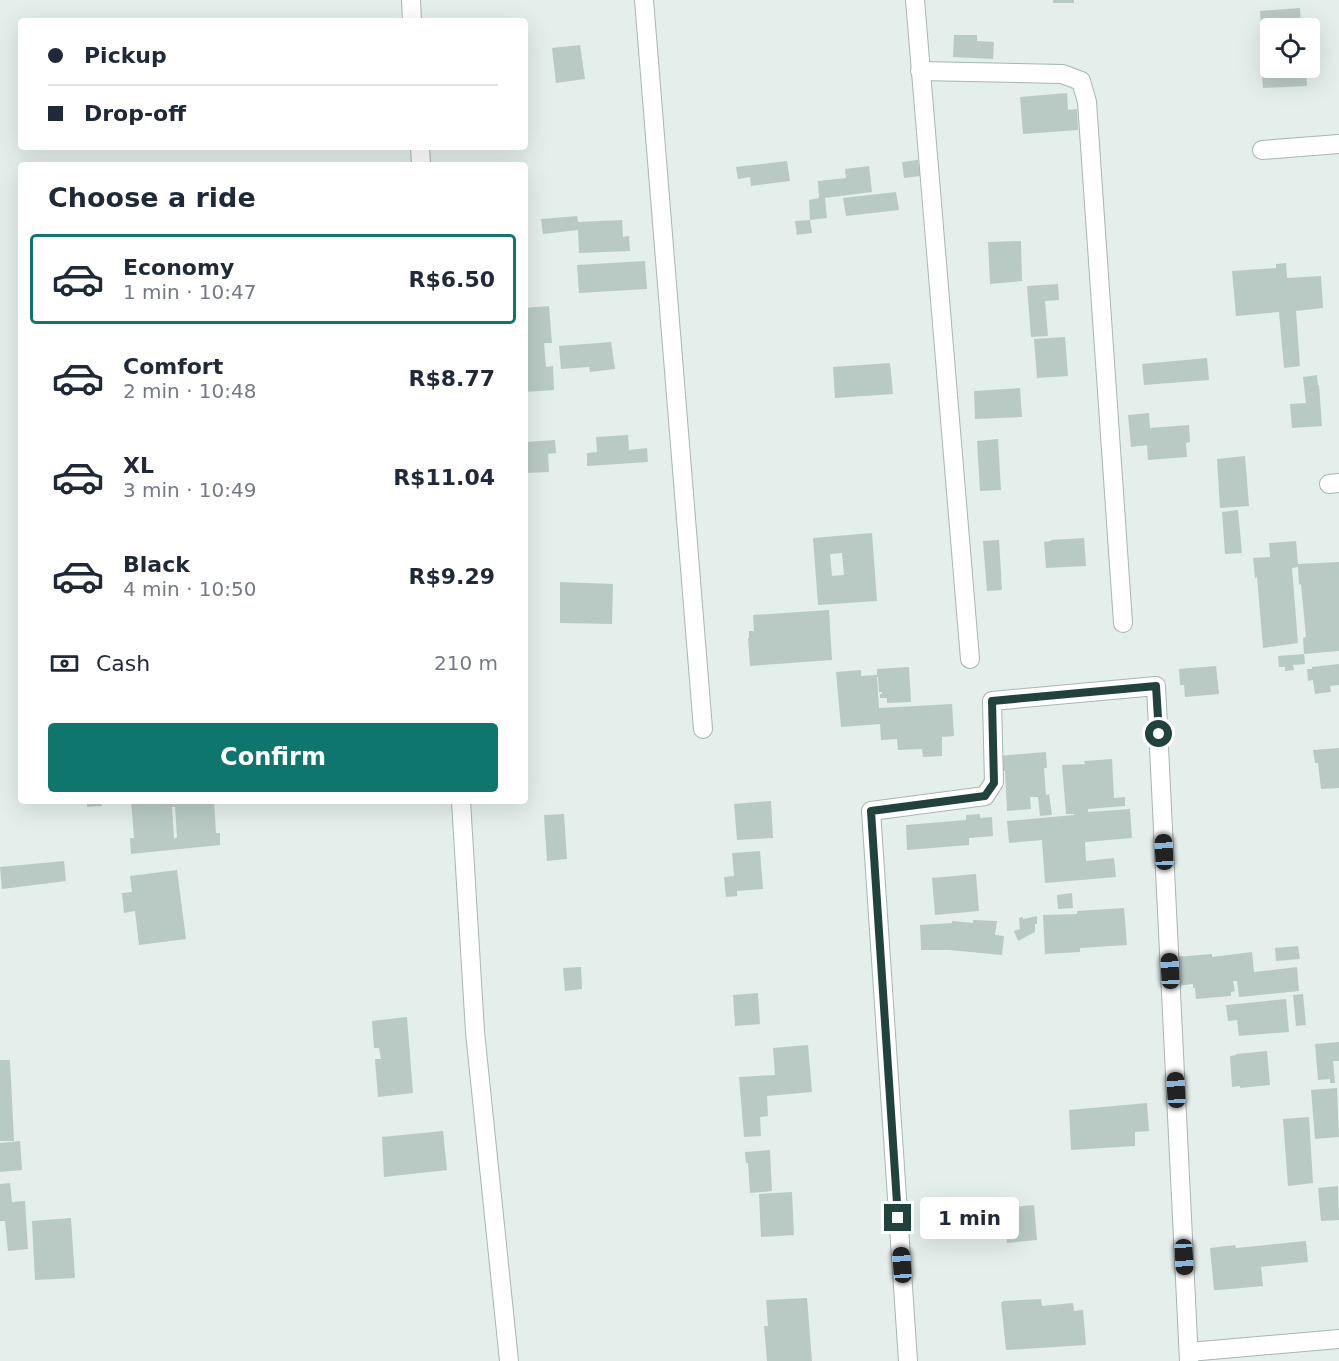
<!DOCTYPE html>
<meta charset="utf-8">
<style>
:root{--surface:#fff;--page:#f6f6f7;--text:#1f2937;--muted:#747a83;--line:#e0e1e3;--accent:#0f766e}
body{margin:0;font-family:"DejaVu Sans",sans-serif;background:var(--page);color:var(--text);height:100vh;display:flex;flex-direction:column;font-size:22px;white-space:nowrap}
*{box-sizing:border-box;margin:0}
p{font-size:20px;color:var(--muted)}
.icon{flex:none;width:33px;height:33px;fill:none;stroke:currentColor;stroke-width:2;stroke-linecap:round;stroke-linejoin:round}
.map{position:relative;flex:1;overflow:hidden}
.details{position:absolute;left:18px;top:162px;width:510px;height:642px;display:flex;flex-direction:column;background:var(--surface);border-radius:6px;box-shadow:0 6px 24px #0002}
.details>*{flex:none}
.banner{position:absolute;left:18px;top:18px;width:510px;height:132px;border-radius:6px;box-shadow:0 6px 24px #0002;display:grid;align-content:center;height:132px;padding:0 30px;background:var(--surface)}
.tools{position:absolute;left:1260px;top:18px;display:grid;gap:12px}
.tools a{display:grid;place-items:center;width:60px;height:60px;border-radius:6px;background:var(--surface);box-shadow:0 6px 24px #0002;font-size:30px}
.end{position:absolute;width:27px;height:27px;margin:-14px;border:8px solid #21423d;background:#fff;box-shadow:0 0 0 3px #fff}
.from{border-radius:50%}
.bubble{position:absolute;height:42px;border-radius:6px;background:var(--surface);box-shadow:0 6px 24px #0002;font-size:20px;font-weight:700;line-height:42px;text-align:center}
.car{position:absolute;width:18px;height:36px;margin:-18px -9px;border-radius:8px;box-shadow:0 0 4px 2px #0007;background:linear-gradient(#222 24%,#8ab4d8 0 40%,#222 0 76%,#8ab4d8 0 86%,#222 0)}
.banner b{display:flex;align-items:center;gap:21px;height:57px;font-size:22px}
.banner b+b{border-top:2px solid var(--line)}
.banner i{width:15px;height:15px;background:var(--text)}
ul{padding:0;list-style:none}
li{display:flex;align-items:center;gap:18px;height:90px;margin:0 12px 9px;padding:0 18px;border:3px solid transparent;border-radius:6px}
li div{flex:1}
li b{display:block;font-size:22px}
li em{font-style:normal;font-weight:700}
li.current{border-color:var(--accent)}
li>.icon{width:54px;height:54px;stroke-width:1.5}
h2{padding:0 30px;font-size:27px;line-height:72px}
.pay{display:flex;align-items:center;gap:15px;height:66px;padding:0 30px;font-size:22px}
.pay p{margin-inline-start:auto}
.action{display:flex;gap:12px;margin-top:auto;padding:12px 30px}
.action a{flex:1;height:69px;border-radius:6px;background:var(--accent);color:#fff;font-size:24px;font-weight:700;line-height:69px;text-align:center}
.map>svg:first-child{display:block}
.building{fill:#b9cac4;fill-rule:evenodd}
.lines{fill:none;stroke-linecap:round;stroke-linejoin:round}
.street-casing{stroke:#a6b7b3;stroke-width:20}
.street{stroke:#fff;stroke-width:18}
.route{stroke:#21423d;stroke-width:8}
</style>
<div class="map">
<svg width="1339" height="1361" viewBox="0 0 1339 1361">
<rect width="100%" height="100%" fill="#e4eeeb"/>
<g class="building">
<rect x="1053" y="0" width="21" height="3"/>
<path d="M 1300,8 L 1301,28 L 1270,28 L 1270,68 L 1306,68 L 1307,86 L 1263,88 L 1261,66 L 1264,66 L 1260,11 Z"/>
<path d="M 954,35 L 977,35 L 977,41 L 994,42 L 993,59 L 953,57 Z"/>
<path d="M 580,45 L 585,79 L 556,83 L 552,48 Z"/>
<path d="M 1067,93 L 1068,110 L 1077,109 L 1078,130 L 1023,134 L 1020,97 Z"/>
<path d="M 918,160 L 920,176 L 904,178 L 902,162 Z"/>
<path d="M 787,161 L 790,181 L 751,186 L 750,177 L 738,179 L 736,167 Z"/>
<path d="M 869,166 L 872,192 L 825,198 L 827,218 L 810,220 L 812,233 L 797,235 L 795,221 L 810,220 L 809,200 L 819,198 L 818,181 L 846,178 L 845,169 Z"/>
<path d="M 896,192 L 899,210 L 846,216 L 843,198 Z"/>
<path d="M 577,216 L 578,222 L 622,220 L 623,237 L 629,236 L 630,251 L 579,253 L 578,230 L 543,234 L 541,219 Z"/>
<path d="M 1021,241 L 1022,281 L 990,284 L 988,242 Z"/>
<path d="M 645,261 L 647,289 L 579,293 L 577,265 Z"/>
<path d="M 1286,263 L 1287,278 L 1321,276 L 1323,308 L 1296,311 L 1300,366 L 1284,368 L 1279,312 L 1236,316 L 1232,271 L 1276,268 L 1276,264 Z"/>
<path d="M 1058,284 L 1059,300 L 1045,301 L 1048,336 L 1031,337 L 1027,286 Z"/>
<path d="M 549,306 L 552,343 L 544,343 L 546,367 L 553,366 L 554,390 L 525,392 L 525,308 Z"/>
<path d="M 1065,337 L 1068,376 L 1037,378 L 1034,339 Z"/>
<path d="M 611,342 L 615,369 L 590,372 L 589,367 L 561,369 L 559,346 Z"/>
<path d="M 1207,358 L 1209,380 L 1144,385 L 1142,364 Z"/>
<path d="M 890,363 L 893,394 L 835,398 L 833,367 Z"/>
<path d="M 1317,375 L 1318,385 L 1319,385 L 1322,426 L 1292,428 L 1290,404 L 1306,403 L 1303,377 Z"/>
<path d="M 1020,388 L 1022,417 L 975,419 L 974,391 Z"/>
<path d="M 1149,413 L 1150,428 L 1189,425 L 1190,442 L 1186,443 L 1187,457 L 1148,460 L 1147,445 L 1131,447 L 1128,415 Z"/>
<path d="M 628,435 L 629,450 L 647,448 L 648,462 L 587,466 L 587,453 L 597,452 L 596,437 Z"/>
<path d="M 998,439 L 1001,490 L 980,491 L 977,441 Z"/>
<path d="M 555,440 L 556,453 L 548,454 L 549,472 L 525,473 L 525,442 Z"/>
<path d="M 1245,456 L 1249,506 L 1220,508 L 1217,459 Z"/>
<path d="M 1238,510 L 1242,553 L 1225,554 L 1222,512 Z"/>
<path d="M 872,533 L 877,601 L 818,605 L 813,538 ZM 842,553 L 844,575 L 832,576 L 830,554 Z"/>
<path d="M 1084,538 L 1086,566 L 1046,568 L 1044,542 L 1051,541 L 1051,540 Z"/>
<path d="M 999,540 L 1002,590 L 987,591 L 983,541 Z"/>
<path d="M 1296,541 L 1298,564 L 1339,562 L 1339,651 L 1304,654 L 1303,638 L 1306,637 L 1301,584 L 1299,585 L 1298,567 L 1292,568 L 1298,643 L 1263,648 L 1257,577 L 1255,578 L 1253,558 L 1270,557 L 1269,543 Z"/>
<path d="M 560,582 L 613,584 L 612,624 L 560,623 Z"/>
<path d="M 829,610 L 832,660 L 750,666 L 748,638 L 749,638 L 749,631 L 754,631 L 753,615 Z"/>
<path d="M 1304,654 L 1305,664 L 1293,665 L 1294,670 L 1285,671 L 1285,667 L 1279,667 L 1278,656 Z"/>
<path d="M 1339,664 L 1339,685 L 1330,686 L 1331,692 L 1315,694 L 1313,680 L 1308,681 L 1307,669 L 1312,669 L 1312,667 Z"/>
<path d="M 1216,666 L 1219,694 L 1185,697 L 1184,685 L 1180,685 L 1179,669 Z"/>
<path d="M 909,667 L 911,702 L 887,703 L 887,698 L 880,698 L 880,694 L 882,694 L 882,692 L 879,692 L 878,677 L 877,677 L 879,708 L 952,704 L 954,736 L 942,737 L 942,756 L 923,757 L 922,749 L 898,750 L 897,739 L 881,740 L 880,724 L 841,727 L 836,672 L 861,670 L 861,676 L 877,675 L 877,669 Z"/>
<path d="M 1339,748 L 1339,788 L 1321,789 L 1318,763 L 1315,763 L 1313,750 Z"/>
<path d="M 1046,752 L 1047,768 L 1044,768 L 1046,795 L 1049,794 L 1052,815 L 1040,816 L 1038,797 L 1030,797 L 1031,809 L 1007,811 L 1005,771 L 1000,771 L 998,756 Z"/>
<path d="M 1112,759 L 1114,798 L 1125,797 L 1125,806 L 1088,809 L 1088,812 L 1130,809 L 1132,838 L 1085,842 L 1086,861 L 1114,858 L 1116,877 L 1045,883 L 1042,840 L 1009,843 L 1007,821 L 1074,815 L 1074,814 L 1066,814 L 1062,765 L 1085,764 L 1084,761 Z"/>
<path d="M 87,801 L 101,801 L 102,806 L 87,807 Z"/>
<path d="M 131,801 L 214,801 L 216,833 L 220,833 L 220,845 L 131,854 L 130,838 L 134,838 ZM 172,807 L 175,807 L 177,837 L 174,839 Z"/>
<path d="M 771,801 L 773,838 L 737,840 L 734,804 Z"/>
<path d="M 564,814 L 567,859 L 547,861 L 544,815 Z"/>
<path d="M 980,814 L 980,818 L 992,817 L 993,836 L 969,838 L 969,845 L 907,850 L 906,825 L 966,820 L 966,815 Z"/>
<path d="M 760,851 L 763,889 L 737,891 L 737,896 L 726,897 L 724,877 L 734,876 L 732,853 Z"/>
<path d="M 64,861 L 66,881 L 2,889 L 0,867 Z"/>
<path d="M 177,870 L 186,939 L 139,945 L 135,911 L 124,913 L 122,893 L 132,892 L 130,876 Z"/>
<path d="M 976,874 L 979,911 L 935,915 L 932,878 Z"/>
<path d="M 1072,893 L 1073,908 L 1058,909 L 1057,895 Z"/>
<path d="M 1124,908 L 1127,945 L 1080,948 L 1080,952 L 1045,954 L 1043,915 L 1077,914 L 1077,911 Z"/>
<path d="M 1037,916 L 1037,924 L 1035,924 L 1035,932 L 1018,941 L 1014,931 L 1020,929 L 1019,918 L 1023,917 L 1023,919 Z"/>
<path d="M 973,920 L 997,921 L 995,935 L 1004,936 L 1002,955 L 949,950 L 921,950 L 920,925 L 952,923 L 952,921 L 973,923 Z"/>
<path d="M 1298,946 L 1300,959 L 1276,961 L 1275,948 Z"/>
<path d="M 1252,952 L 1254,972 L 1297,967 L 1299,991 L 1239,997 L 1237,981 L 1233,981 L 1235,991 L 1231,992 L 1231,996 L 1196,999 L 1195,988 L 1193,988 L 1193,984 L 1177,986 L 1175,957 L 1212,954 L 1212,957 Z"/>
<path d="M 581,967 L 582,989 L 565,991 L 563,968 Z"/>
<path d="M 758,993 L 760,1024 L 735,1026 L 733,995 Z"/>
<path d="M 1303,994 L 1306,1025 L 1296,1026 L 1293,995 Z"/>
<path d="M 1286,999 L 1289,1032 L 1239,1036 L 1237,1020 L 1228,1021 L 1226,1005 Z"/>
<path d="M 407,1017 L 413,1093 L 378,1097 L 375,1059 L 381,1059 L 379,1048 L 374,1048 L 372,1021 Z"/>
<path d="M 1339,1042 L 1339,1061 L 1333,1061 L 1335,1083 L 1330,1083 L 1330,1079 L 1318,1080 L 1315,1044 Z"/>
<path d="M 808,1045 L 812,1092 L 767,1096 L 768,1116 L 760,1117 L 761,1136 L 744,1137 L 739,1077 L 775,1075 L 773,1048 Z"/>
<path d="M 1267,1051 L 1270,1085 L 1240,1088 L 1240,1086 L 1232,1087 L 1230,1056 L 1236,1055 L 1236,1054 Z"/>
<path d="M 0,1060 L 10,1060 L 14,1141 L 0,1141 Z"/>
<path d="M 1337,1088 L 1339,1137 L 1315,1139 L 1311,1090 Z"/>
<path d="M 1147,1103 L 1149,1131 L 1135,1132 L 1135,1146 L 1071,1150 L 1069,1110 Z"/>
<path d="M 1309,1117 L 1313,1183 L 1288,1186 L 1283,1119 Z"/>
<path d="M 443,1131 L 447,1170 L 384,1177 L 382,1137 Z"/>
<path d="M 20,1141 L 22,1170 L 0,1172 L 0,1143 Z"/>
<path d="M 770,1150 L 772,1191 L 750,1193 L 748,1163 L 746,1163 L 745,1152 Z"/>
<path d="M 10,1183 L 12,1202 L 25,1201 L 28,1249 L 8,1251 L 5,1221 L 0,1221 L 0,1184 Z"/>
<path d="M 1338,1186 L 1339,1220 L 1321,1221 L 1318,1188 Z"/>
<path d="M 792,1192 L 794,1235 L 761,1237 L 759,1194 Z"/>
<path d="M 1034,1205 L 1037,1240 L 1007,1243 L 1004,1208 Z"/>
<path d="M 71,1218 L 75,1278 L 35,1280 L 32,1221 Z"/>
<path d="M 1306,1241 L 1308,1262 L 1261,1267 L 1263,1286 L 1219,1290 L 1214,1290 L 1210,1248 L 1235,1245 L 1236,1248 Z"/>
<path d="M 807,1298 L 812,1361 L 767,1361 L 764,1326 L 768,1326 L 766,1300 Z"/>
<path d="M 1041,1299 L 1042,1306 L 1073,1303 L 1074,1311 L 1083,1310 L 1086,1345 L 1006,1350 L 1001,1302 L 1003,1302 L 1003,1301 Z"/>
</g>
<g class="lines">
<g class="street-casing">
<g id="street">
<path d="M 411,0 L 412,21"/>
<path d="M 644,0 L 703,729"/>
<path d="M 915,0 L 970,659"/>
<path d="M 920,71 L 1062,74 L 1081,81 L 1087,102 L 1123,623"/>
<path d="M 420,147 L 421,165"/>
<path d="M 1262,150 L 1339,144"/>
<path d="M 1329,484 L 1339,483"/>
<path d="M 461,801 L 475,1032 L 509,1361"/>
<path d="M 1189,1352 L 1339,1339"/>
<path d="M 908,1361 L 871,811 L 985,796 L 994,782 L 992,701 L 1156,686 L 1189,1361"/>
</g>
</g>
<use href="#street" class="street"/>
</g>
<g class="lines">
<path class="route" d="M 898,1218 L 871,811 L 985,796 L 994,783 L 992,701 L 1156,686 L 1159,734"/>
</g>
</svg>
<div class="tools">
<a><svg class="icon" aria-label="locate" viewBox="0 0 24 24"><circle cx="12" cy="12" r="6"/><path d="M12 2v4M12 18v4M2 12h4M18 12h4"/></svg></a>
</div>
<i class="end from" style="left:1159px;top:734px"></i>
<i class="end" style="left:898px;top:1218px"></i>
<div class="bubble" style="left:920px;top:1197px;width:99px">1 min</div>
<i class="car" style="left:1164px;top:852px;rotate:357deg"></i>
<i class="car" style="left:1170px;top:971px;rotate:357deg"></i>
<i class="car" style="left:1176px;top:1090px;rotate:357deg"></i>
<i class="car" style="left:1184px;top:1257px;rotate:177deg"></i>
<i class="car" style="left:902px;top:1265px;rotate:356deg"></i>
<div class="banner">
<b><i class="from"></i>Pickup</b>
<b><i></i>Drop-off</b>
</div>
<section class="details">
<h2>Choose a ride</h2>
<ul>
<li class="current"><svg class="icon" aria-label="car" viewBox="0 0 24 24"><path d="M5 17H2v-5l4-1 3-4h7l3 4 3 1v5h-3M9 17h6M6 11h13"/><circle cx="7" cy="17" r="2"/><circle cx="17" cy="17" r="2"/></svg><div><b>Economy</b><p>1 min · 10:47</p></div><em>R$6.50</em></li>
<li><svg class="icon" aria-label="car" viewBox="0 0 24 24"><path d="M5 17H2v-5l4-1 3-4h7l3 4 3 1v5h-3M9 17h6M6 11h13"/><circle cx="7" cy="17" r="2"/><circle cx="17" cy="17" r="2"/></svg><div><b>Comfort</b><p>2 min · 10:48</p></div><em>R$8.77</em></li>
<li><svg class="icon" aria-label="car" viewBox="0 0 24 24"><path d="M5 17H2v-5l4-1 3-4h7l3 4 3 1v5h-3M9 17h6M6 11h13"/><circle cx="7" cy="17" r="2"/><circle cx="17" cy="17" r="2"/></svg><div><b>XL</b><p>3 min · 10:49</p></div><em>R$11.04</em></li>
<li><svg class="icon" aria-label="car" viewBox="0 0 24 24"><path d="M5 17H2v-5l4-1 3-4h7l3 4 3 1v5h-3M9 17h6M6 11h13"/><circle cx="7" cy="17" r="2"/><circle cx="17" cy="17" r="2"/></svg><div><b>Black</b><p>4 min · 10:50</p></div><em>R$9.29</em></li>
</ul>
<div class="pay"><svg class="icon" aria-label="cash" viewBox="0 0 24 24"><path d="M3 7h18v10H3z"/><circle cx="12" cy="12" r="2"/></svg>Cash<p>210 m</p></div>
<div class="action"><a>Confirm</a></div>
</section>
</div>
